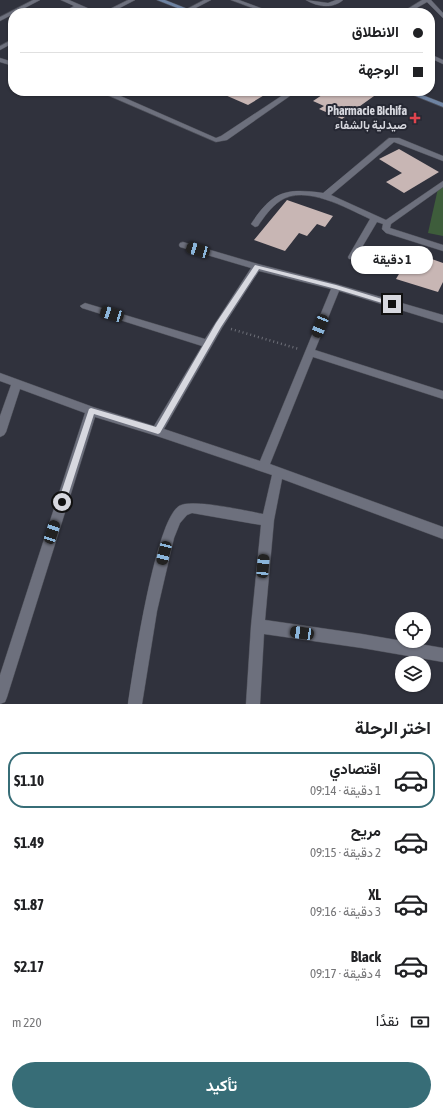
<!DOCTYPE html>
<html lang="ar">
<meta charset="utf-8">
<style>
:root{--surface:#fff;--page:#f6f6f6;--text:#202124;--muted:#757577;--line:#e0e0e0;--accent:#376d77}
body{margin:0;font-family:"Asap Condensed",Vazirmatn,sans-serif;background:var(--page);color:var(--text);direction:rtl;height:100vh;display:flex;flex-direction:column;font-size:15px;white-space:nowrap}
*{box-sizing:border-box;margin:0}
p{font-size:13px;color:var(--muted)}
.icon{flex:none;width:22px;height:22px;fill:none;stroke:currentColor;stroke-width:2;stroke-linecap:round;stroke-linejoin:round}
.map{position:relative;height:704px;overflow:hidden;direction:ltr}
.panel{display:flex;flex-direction:column;background:var(--surface);flex:1}
.panel>*{flex:none}
.hud{position:absolute;left:8px;top:8px;width:427px;height:88px;border-radius:16px;box-shadow:0 1px 3px #0004;direction:rtl;display:grid;align-content:center;height:88px;padding:0 12px;background:var(--surface)}
.controls{position:absolute;left:395px;top:612px;display:grid;gap:8px}
.controls a{display:grid;place-items:center;width:36px;height:36px;border-radius:50%;background:var(--surface);box-shadow:0 1px 3px #0004;font-size:20px}
.end{position:absolute;width:18px;height:18px;margin:-9px;border:5px solid #d7d8df;background:#111;box-shadow:0 0 0 2px #111}
.from{border-radius:50%}
.bubble{position:absolute;height:28px;border-radius:14px;background:var(--surface);box-shadow:0 1px 3px #0004;font-size:13px;font-weight:700;line-height:28px;text-align:center;direction:rtl}
.car{position:absolute;width:12px;height:24px;margin:-12px -6px;border-radius:5px;box-shadow:0 0 3px 1px #0007;background:linear-gradient(#222 24%,#8ab4d8 0 40%,#222 0 76%,#8ab4d8 0 86%,#222 0)}
.hud b{display:flex;align-items:center;gap:14px;height:38px;font-size:15px}
.hud b+b{border-top:1px solid var(--line)}
.hud i{width:10px;height:10px;background:var(--text)}
ul{padding:0;list-style:none}
li{display:flex;align-items:center;gap:12px;height:56px;margin:0 8px 6px;padding:0 4px;border:2px solid transparent;border-radius:16px}
li div{flex:1}
li b{display:block;font-size:15px}
li em{font-style:normal;font-weight:700}
li.current{border-color:var(--accent)}
li>.icon{width:36px;height:36px;stroke-width:1.5}
h2{padding:0 12px;font-size:18px;line-height:48px}
.pay{display:flex;align-items:center;gap:10px;height:44px;padding:0 12px;font-size:15px}
.pay p{margin-inline-start:auto}
.primary-button{display:flex;gap:8px;margin-top:auto;padding:8px 12px}
.primary-button a{flex:1;height:46px;border-radius:24px;background:var(--accent);color:#fff;font-size:16px;font-weight:700;line-height:46px;text-align:center}
.map>svg:first-child{display:block}
.green{fill:#3e5d3b}
.building{fill:#c8b6b4}
.lines{fill:none;stroke-linecap:round;stroke-linejoin:round}
.street-casing{stroke:#4d4f58;stroke-width:1}
.secondary-casing{stroke:#4d4f58;stroke-width:1}
.path{stroke:#6e7079;stroke-width:2.5;stroke-dasharray:1 3;stroke-linecap:butt}
.street{fill:#6d707d;fill-rule:evenodd}
.secondary{fill:#6e83a2;fill-rule:evenodd}
.route{fill:#d7d8df}
.health-dot{fill:#e0444e;stroke:#262833;stroke-width:1.5}
.labels{text-anchor:middle;dominant-baseline:central;stroke-width:4;stroke-linejoin:round;paint-order:stroke}
.far-poi-label{font-size:12px;font-weight:bold;fill:#d7d8df;stroke:#262833;text-anchor:end}
</style>
<div class="map">
<svg width="443" height="704" viewBox="0 0 443 704">
<rect width="100%" height="100%" fill="#30323d"/>
<path class="green" d="M 439,184 L 443,184 L 443,236 L 428,233 Z"/>
<g class="building">
<path d="M 216,91 L 271,91 L 248,105 Z"/>
<path d="M 328,91 L 381,91 L 342,119 L 319,109 L 324,106 L 313,101 Z"/>
<path d="M 399,149 L 439,172 L 404,193 L 386,182 L 402,173 L 379,159 Z"/>
<path d="M 287,200 L 333,216 L 325,227 L 317,224 L 307,236 L 299,233 L 285,251 L 254,240 Z"/>
<path d="M 412,252 L 443,263 L 443,282 L 438,292 L 396,279 Z"/>
</g>
<g class="lines">
<g class="street-casing">
<g id="street">
<path d="M 33,0 L 40,0 L 0,21 L 0,17 Z"/>
<path d="M 61,0 L 69,0 L 99,13 L 91,13 L 79,8 L 68,13 L 61,13 L 74,6 Z"/>
<path d="M 128,0 L 135,0 L 110,13 L 102,13 Z"/>
<path d="M 204,0 L 211,0 L 190,11 L 185,10 Z"/>
<path d="M 231,0 L 239,0 L 274,13 L 266,13 Z"/>
<path d="M 306,0 L 328,3 L 336,0 L 343,0 C 333,9 317,7 306,0 Z"/>
<path d="M 422,0 L 431,0 L 443,13 L 443,18 L 427,2 L 408,13 L 401,13 Z"/>
<path d="M 13,39 L 13,43 L 0,50 L 0,46 Z"/>
<path d="M 430,54 L 443,60 L 443,64 L 430,58 Z"/>
<path d="M 0,58 L 13,62 L 13,66 L 0,62 Z"/>
<path d="M 98,91 L 108,91 L 116,94 L 216,138 L 221,136 L 289,91 L 297,91 L 227,140 L 216,142 Z"/>
<path d="M 389,138 L 399,138 L 443,156 L 443,161 L 394,142 L 331,195 L 386,220 L 443,181 L 443,187 L 391,224 L 390,228 L 443,245 L 443,251 L 386,233 L 382,229 L 383,224 L 377,222 L 355,259 L 349,259 L 348,257 L 370,219 C 346,208 305,184 280,201 C 271,207 264,217 258,226 L 255,227 L 251,224 C 273,191 285,188 323,193 Z"/>
<path d="M 183,242 L 258,264 L 336,284 L 443,315 L 443,323 L 339,291 L 315,350 L 443,391 L 443,399 L 313,357 L 270,464 L 443,527 L 443,539 L 282,479 L 274,520 L 265,620 L 362,634 L 443,648 L 443,662 L 362,648 L 264,634 L 260,704 L 246,704 L 251,626 L 261,525 L 192,513 L 187,515 L 180,523 L 174,538 L 157,611 L 142,704 L 128,704 C 133,671 155,521 179,506 C 191,498 247,511 263,514 L 272,475 L 157,436 L 95,417 L 7,697 L 5,702 L 0,704 L 0,675 L 85,413 L 20,389 L 6,432 L 4,435 L 0,437 L 0,416 L 11,385 L 0,381 L 0,373 L 93,407 L 154,426 L 202,346 L 82,308 L 80,306 L 85,303 L 205,339 L 251,268 L 180,247 L 179,245 L 180,243 ZM 259,271 L 331,289 L 260,461 L 164,429 L 222,328 Z"/>
</g>
</g>
<g class="secondary-casing">
<g id="secondary">
<path d="M 157,0 L 165,0 L 198,13 L 190,13 Z"/>
<path d="M 403,91 L 412,91 L 443,103 L 443,107 Z"/>
</g>
</g>
<path class="path" d="M 231,329 L 299,349"/>
<use href="#street" class="street"/>
<use href="#secondary" class="secondary"/>
</g>
<path class="route" d="M 255,265 L 336,285 L 395,303 L 395,304 L 392,306 L 336,289 L 259,269 L 221,327 L 160,433 L 158,434 L 94,414 L 66,502 L 65,505 L 59,505 L 58,502 L 89,409 L 91,408 L 156,427 L 216,323 Z"/>
<path class="health-dot" d="M413 112h4v4h4v4h-4v4h-4v-4h-4v-4h4z"/>
<g class="labels">
<g class="far-poi-label">
<text x="407" y="111">Pharmacie Bichifa<tspan x="407" dy="14">صيدلية بالشفاء</tspan></text>
</g>
</g>
</svg>
<div class="controls">
<a><svg class="icon" aria-label="locate" viewBox="0 0 24 24"><circle cx="12" cy="12" r="6"/><path d="M12 2v4M12 18v4M2 12h4M18 12h4"/></svg></a>
<a><svg class="icon" aria-label="layers" viewBox="0 0 24 24"><path d="M12 4l9 5-9 5-9-5zM3 14l9 5 9-5"/></svg></a>
</div>
<i class="end from" style="left:62px;top:502px"></i>
<i class="end" style="left:392px;top:304px"></i>
<div class="bubble" style="left:351px;top:246px;width:82px">1 دقيقة</div>
<i class="car" style="left:198px;top:250px;rotate:286deg"></i>
<i class="car" style="left:112px;top:314px;rotate:287deg"></i>
<i class="car" style="left:320px;top:326px;rotate:202deg"></i>
<i class="car" style="left:52px;top:532px;rotate:18deg"></i>
<i class="car" style="left:164px;top:553px;rotate:194deg"></i>
<i class="car" style="left:263px;top:566px;rotate:5deg"></i>
<i class="car" style="left:302px;top:633px;rotate:278deg"></i>
<div class="hud">
<b><i class="from"></i>الانطلاق</b>
<b><i></i>الوجهة</b>
</div>
</div>
<section class="panel">
<h2>اختر الرحلة</h2>
<ul>
<li class="current"><svg class="icon" aria-label="car" viewBox="0 0 24 24"><path d="M5 17H2v-5l4-1 3-4h7l3 4 3 1v5h-3M9 17h6M6 11h13"/><circle cx="7" cy="17" r="2"/><circle cx="17" cy="17" r="2"/></svg><div><b>اقتصادي</b><p>1 دقيقة · 09:14</p></div><em>$1.10</em></li>
<li><svg class="icon" aria-label="car" viewBox="0 0 24 24"><path d="M5 17H2v-5l4-1 3-4h7l3 4 3 1v5h-3M9 17h6M6 11h13"/><circle cx="7" cy="17" r="2"/><circle cx="17" cy="17" r="2"/></svg><div><b>مريح</b><p>2 دقيقة · 09:15</p></div><em>$1.49</em></li>
<li><svg class="icon" aria-label="car" viewBox="0 0 24 24"><path d="M5 17H2v-5l4-1 3-4h7l3 4 3 1v5h-3M9 17h6M6 11h13"/><circle cx="7" cy="17" r="2"/><circle cx="17" cy="17" r="2"/></svg><div><b>XL</b><p>3 دقيقة · 09:16</p></div><em>$1.87</em></li>
<li><svg class="icon" aria-label="car" viewBox="0 0 24 24"><path d="M5 17H2v-5l4-1 3-4h7l3 4 3 1v5h-3M9 17h6M6 11h13"/><circle cx="7" cy="17" r="2"/><circle cx="17" cy="17" r="2"/></svg><div><b>Black</b><p>4 دقيقة · 09:17</p></div><em>$2.17</em></li>
</ul>
<div class="pay"><svg class="icon" aria-label="cash" viewBox="0 0 24 24"><path d="M3 7h18v10H3z"/><circle cx="12" cy="12" r="2"/></svg>نقدًا<p>220 m</p></div>
<div class="primary-button"><a>تأكيد</a></div>
</section>
